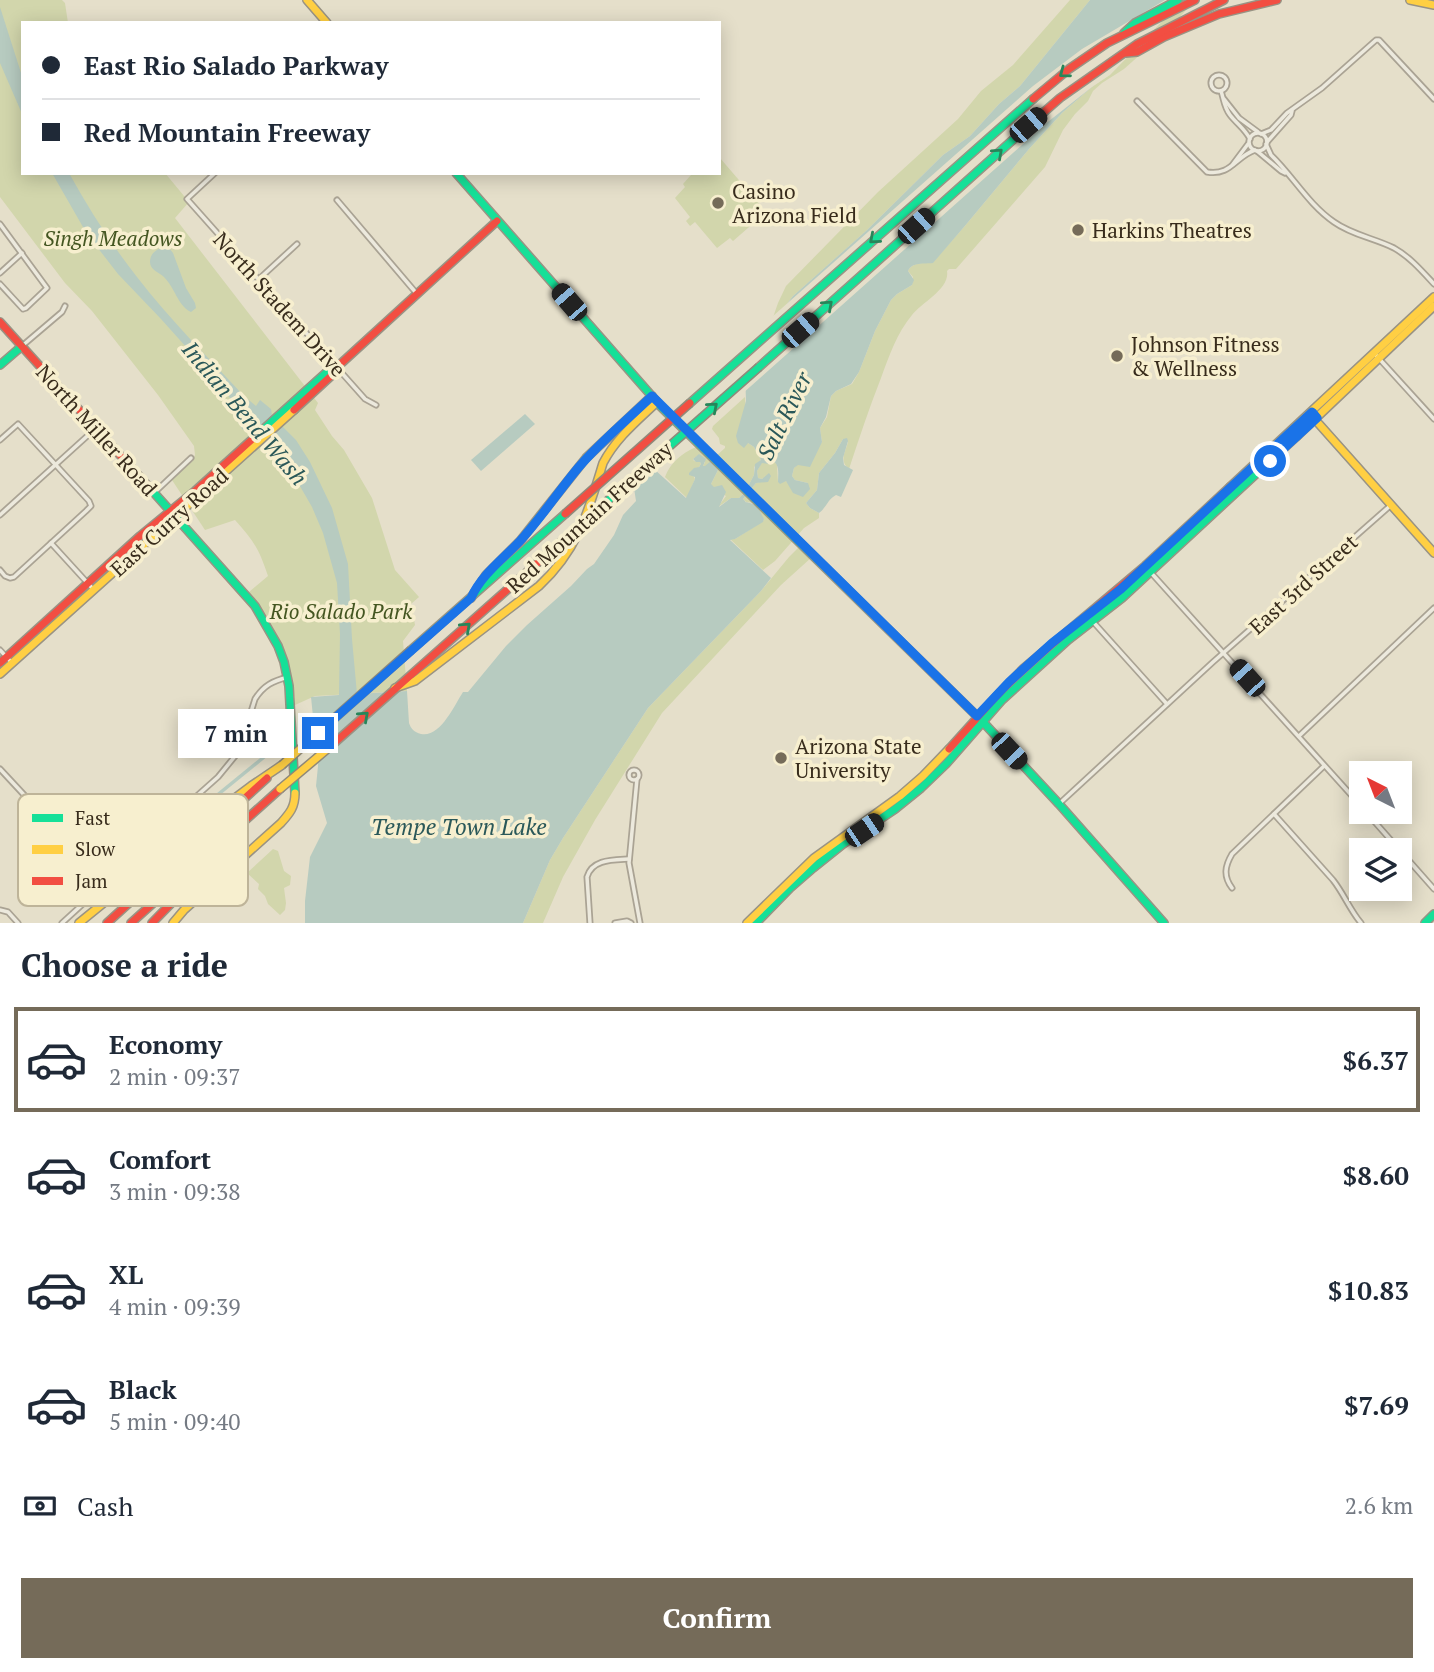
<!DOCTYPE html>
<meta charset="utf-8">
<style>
:root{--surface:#fff;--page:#f2f2f3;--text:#1f2937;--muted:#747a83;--line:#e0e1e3;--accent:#756b59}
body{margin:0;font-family:"PT Serif",serif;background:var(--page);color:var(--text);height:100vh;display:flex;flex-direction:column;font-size:26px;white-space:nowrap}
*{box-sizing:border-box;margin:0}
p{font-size:23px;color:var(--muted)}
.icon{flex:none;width:38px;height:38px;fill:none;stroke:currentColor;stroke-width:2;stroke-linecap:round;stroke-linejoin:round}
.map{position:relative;height:923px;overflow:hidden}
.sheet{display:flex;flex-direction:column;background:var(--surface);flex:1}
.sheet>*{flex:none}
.banner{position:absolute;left:21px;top:21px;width:700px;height:154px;border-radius:0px;box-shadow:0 4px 18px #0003;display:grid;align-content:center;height:154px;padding:0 21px;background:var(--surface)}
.needle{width:46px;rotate:318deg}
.controls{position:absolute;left:1349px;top:761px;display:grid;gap:14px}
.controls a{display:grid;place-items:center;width:63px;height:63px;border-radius:0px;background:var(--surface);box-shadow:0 4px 18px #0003;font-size:35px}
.end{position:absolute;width:32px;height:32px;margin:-16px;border:9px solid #1a73e8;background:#fff;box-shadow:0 0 0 4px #fff}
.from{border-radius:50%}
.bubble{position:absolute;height:49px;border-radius:0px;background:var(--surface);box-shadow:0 4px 18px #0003;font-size:23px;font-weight:700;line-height:49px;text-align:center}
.car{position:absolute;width:21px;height:42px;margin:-21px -10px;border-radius:9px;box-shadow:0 0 5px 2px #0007;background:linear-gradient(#222 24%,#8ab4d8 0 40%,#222 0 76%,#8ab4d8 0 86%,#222 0)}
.banner b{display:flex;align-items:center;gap:24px;height:66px;font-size:26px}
.banner b+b{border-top:2px solid var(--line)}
.banner i{width:18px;height:18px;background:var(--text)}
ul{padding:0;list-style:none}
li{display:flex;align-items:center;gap:21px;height:105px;margin:0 14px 10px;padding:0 7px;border:4px solid transparent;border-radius:0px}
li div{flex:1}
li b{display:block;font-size:26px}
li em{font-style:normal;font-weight:700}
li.current{border-color:var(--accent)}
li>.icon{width:63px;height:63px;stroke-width:1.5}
h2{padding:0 21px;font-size:32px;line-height:84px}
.pay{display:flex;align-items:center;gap:18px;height:77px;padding:0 21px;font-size:26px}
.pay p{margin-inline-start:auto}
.primary-button{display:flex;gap:14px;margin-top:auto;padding:14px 21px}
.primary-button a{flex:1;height:80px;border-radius:0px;background:var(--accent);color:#fff;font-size:28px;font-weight:700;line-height:80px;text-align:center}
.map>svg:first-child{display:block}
.green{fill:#d2d6ac}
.water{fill:#b7cbc0}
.pier{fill:#e5dfca}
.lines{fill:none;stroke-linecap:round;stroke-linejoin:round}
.canal{stroke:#b7cbc0;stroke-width:3.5}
.street-casing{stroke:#aaa394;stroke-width:7}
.fast-casing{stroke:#999384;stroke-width:10}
.slow-casing{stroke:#999384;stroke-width:10}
.jam-casing{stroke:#999384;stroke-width:10}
.street{stroke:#ece9dd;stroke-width:3.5}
.fast{stroke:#16e098;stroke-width:7}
.slow{stroke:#ffcf43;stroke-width:7}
.jam{stroke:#f24e42;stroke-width:7}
.fast-bridge-casing{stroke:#8f897a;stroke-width:10;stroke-linecap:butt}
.slow-bridge-casing{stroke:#8f897a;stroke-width:10;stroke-linecap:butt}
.jam-bridge-casing{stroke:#8f897a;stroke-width:10;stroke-linecap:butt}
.fast-bridge{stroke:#16e098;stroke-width:7}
.slow-bridge{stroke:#ffcf43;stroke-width:7}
.jam-bridge{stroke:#f24e42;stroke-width:7}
.oneway{stroke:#27865a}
.route{stroke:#1a73e8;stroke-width:9}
.poi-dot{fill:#756b59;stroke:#f7efcf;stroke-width:2.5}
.labels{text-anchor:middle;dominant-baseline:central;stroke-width:7;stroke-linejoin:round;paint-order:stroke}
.poi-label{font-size:21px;fill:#382c1c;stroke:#f7efcf;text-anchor:start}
.park-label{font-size:21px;font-style:italic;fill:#445621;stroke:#f7efcf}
.street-label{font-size:21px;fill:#382c1c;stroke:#f7efcf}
.water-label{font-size:23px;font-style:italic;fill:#2a5859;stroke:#f7efcf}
.key{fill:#f7efcf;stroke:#beb499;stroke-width:2}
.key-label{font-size:19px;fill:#382c1c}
</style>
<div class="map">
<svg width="1434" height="923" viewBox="0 0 1434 923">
<rect width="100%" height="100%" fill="#e5dfca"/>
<g class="green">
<path d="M 0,0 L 62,0 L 65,3 L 68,23 L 23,23 L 23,173 L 165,173 L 189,202 L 175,218 L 318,403 L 315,410 L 332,436 L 344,450 L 372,498 L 395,570 L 419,597 L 411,604 L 415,625 L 403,641 L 407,691 L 315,696 L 295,705 C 293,660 277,628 249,592 L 268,576 C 259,549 254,541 235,520 L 205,530 L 172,480 L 193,459 L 195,455 L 194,446 L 158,395 L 92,311 L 65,283 L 0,197 Z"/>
<path d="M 1070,0 L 1090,0 L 1020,86 L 999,104 L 970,136 L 943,155 L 867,230 L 793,296 L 770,326 L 778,303 L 786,286 L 878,192 L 958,119 L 981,91 L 1013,65 Z"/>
<path d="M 1179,0 L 1195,0 L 1169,29 L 1124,69 L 1102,83 L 1093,91 L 1088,101 L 1075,114 L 1063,130 L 1045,167 L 956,269 L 949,269 L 947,271 C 950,289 922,302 912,315 C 897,333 889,356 881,378 C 869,408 859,439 849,469 C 839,461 845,453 848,442 L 843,439 L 835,453 L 819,473 L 817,490 L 806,503 L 810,508 L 819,513 L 819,518 L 804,528 L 775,561 L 763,570 L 730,539 L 735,539 L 763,521 L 764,519 L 753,503 L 746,502 L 743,499 L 756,483 L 760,482 L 766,474 L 762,479 L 758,478 L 757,471 L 762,462 L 776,462 L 777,465 L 778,482 L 786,481 L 789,483 L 808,483 L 795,480 L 792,476 L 794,468 L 822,442 L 820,428 L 827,417 L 831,396 L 836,391 L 852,384 L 859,372 L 875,331 L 891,300 L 897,294 L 912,285 L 913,277 L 908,271 C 912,262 924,263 933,262 L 964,227 L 1029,149 L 1062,113 L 1108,73 Z"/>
<path d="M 720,158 L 762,207 L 754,218 L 756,221 L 733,241 L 730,238 L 717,248 L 695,222 L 690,226 L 686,221 L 690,217 L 675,198 L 685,187 L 683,184 L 691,175 L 695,173 L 719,173 Z"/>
<path d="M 745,397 L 748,443 L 754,447 L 761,460 L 754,467 L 754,475 L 745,492 L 739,498 L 731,498 L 718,507 L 726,496 L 711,486 L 711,484 L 718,470 L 703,466 L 705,462 L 697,456 L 693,459 L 694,461 L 700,462 L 701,464 L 693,475 L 695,479 L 687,498 L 665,477 C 670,463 682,453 696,447 L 715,457 L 725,448 L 725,446 L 720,444 L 719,438 L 712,429 L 713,426 Z"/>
<path d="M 800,546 L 812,557 L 781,585 L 662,713 L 595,820 L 563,877 L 543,923 L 523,923 L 550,860 L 563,838 L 648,708 L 761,591 L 789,557 Z"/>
<path d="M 273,849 L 278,851 L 284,871 L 291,876 L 290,885 L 284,888 L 286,903 L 285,910 L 280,915 L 268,904 L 265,896 L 258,889 L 259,884 L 247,873 Z"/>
</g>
<g class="water">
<path d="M 1090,0 L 1179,0 L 1108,73 L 1062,113 L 1029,149 L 964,227 L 933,263 C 924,264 912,262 908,271 L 914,280 L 912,285 L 897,294 L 891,300 L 875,331 L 859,372 L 851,384 L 836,391 L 831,396 L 826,417 L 820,428 L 822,442 L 810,467 L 798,465 L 794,468 L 792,476 L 795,480 L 808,483 L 810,489 L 803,497 L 793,493 L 786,481 L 780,484 L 778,482 C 778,475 780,465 773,461 L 769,464 L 762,463 L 757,471 L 758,478 L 762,479 L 769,473 L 771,476 L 768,482 L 756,483 L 743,499 C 748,504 743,501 750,503 C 758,505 761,513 764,519 L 763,522 L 735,539 L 730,540 L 771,578 L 761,591 L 648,708 L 563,838 L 550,860 L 523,923 L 305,923 L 305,901 L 310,857 L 327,823 L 316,786 L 318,766 L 311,697 L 339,695 L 340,634 L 337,583 L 323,533 L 312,507 L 297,481 L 279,459 L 267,455 C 262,439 260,433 243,430 L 237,421 L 243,416 L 222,387 L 161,319 L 118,274 L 87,234 L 52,173 L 69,173 C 89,209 111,244 137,277 C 169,319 208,357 244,396 L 256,406 L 260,400 L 271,409 L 272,416 L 296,440 L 310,462 L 332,508 L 348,564 L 352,639 L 357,694 L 407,691 L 409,723 C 411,729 414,732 421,734 C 440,738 454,706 463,692 L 468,692 L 506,646 L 527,625 L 571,586 L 587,569 L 594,564 L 614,535 L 623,515 L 636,501 L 634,488 L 654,469 L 686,498 L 695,479 L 695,477 L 689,475 L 689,473 L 694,468 L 699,467 L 701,464 L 700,462 L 696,462 L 693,459 L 699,454 L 706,459 L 703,466 L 705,466 L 711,461 L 718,470 L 711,484 L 714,487 L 722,485 L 726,492 L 719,507 L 731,498 L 739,498 L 745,492 L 754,475 L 755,464 L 761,460 L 754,447 L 748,443 L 744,448 L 738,443 L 736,436 L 746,401 L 745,372 L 770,326 L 793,296 L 867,230 L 943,155 L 970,136 L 999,104 L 1020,86 Z"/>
<path d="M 0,7 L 23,79 L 23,116 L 0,63 Z"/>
<path d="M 164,247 L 169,248 L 173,253 L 186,288 L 195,303 L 196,308 L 191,312 C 178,306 175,288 164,277 C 159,272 150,270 150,262 C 150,253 157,249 164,247 Z"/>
<path d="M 525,414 L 535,424 L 481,471 L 471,460 Z"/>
<path d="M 847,438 L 848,441 L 843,458 L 844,465 L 853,470 L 841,497 L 836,495 C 828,499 826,508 819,513 L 810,508 L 806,503 L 817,490 L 819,473 L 835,453 L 843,439 Z"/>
</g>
<path class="pier" d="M 1165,0 L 1183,0 L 1110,75 L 1092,87 L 1049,121 L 742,394 L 742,370 L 773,316 L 1033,86 L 1082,49 Z"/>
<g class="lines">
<path class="canal" d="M 126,874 L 168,837 L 179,831 L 183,823 L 280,744"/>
<g class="street-casing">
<g id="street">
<circle cx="1219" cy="83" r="8"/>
<path d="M 1221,91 C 1224,100 1224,107 1230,115 C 1237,124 1245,129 1250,139"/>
<path d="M 1224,99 L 1239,118 L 1258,132"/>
<path d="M 1137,101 L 1207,172 C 1231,176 1235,157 1255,150"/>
<circle cx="1258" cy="142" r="9"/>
<path d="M 1261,134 L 1271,130 L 1287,113 L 1322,88 L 1376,40 L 1379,40 L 1434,99"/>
<path d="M 1267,142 L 1291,115 L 1292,111"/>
<path d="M 1266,144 L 1271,155 C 1293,176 1308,204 1334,222 C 1352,235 1374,238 1394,248 C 1410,257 1422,271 1434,284"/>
<path d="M 1257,151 L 1281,171 L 1285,173"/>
<path d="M 1233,164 L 1248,144"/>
<path d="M 215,173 L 187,199 L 365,399 L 376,405"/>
<path d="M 337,200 L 417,294"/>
<path d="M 0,224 L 47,288 L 26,308 L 23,309 L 0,284"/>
<path d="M 0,273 L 22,253"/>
<path d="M 259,279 L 297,244"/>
<path d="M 22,346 L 62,312 L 65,306"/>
<path d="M 1374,353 L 1434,419"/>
<path d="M 0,440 L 18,424 L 89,501 L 91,506 L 86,511 L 14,577 L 10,578 L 5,576 L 0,570"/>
<path d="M 154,493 L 191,458"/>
<path d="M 0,515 L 95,429"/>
<path d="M 51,543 L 93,589"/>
<path d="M 1145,566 L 1362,807"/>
<path d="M 1087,615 L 1167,704"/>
<path d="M 0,650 L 12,663"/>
<path d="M 1299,736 L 1434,608"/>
<path d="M 0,769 L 106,883"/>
<circle cx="634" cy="775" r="5"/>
<path d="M 637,779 L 629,863 L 640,923"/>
<path d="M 1059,804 L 1213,662 L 1391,505"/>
<path d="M 1366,812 L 1434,889"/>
<path d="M 1274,814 L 1333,880 C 1344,894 1350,910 1361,923"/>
<path d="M 1232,888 C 1223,876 1225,866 1232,854 L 1324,766"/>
<path d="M 0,910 L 8,912 L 18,923"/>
<path d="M 62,923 L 143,849 L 162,827 L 218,777 L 236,755 L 241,744 L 255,699 C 264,685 273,681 288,677"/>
<path d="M 590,923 L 587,877 C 592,859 613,860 629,859"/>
<path d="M 615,923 L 627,921 L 631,923"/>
</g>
</g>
<g class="fast-casing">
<g id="fast">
<path d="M 1124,33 L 1135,23 L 1178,0"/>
<path d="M 456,173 L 657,402"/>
<path d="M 0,365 L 22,346"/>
<path d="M 759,367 L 1044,112"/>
<path d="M 657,403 L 983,722 L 1059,804 L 1164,923"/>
<path d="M 690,403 L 1033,99"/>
<path d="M 257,435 L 328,371 L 336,368"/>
<path d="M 148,486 L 255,606 L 278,646 L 284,662 L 289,686 L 295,793"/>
<path d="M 471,598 L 486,575 L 520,541 L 586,458 L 652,396"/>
<path d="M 411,650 L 565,514"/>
<path d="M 756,923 L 790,888 L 813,868 L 843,844 L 895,809 L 921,788 L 946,764 L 1002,700 L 1068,640 L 1122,598 L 1297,436"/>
<path d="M 1425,923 L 1434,914"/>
</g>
</g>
<g class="slow-casing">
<g id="slow">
<path d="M 307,0 L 327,23"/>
<path d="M 1410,0 L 1434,5"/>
<path d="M 1319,424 L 1434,553"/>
<path d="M 1297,436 L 1434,306"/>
<path d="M 1230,487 L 1434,297"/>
<path d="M 0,674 L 294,410"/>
<path d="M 395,688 L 415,681 L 539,586 C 578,550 588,512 603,463 C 616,438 637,421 657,402"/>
<path d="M 79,923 L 203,822 L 251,786 L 282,765"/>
<path d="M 173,923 L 184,910 L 281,823 C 290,813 295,807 295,793"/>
<path d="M 747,923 L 814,858 L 900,796 L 923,776 L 949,749"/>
</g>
</g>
<g class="jam-casing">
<g id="jam">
<path d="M 1126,53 L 1137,52 L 1164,37 L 1219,14 L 1277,0"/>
<path d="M 1033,99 L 1069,69 L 1107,43 L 1195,0"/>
<path d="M 1044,112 L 1060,98 L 1137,44 L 1224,0"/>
<path d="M 0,322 L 148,486"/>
<path d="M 294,410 L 332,375 L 336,368 L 497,221"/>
<path d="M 0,663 L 140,536 L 195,491 L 257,435"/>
<path d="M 332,745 L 552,550"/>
<path d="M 949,749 L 996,697 L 1024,668 L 1145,566 L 1230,487"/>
<path d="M 107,923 L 267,778"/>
<path d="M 131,923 L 280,789"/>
<path d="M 152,923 L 231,842 L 237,831"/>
</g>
</g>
<use href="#street" class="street"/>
<use href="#fast" class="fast"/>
<use href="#slow" class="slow"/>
<use href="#jam" class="jam"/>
<g class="fast-bridge-casing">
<path id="fast-bridge" d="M 552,550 L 759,367"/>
</g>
<g class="slow-bridge-casing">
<g id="slow-bridge">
<path d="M 282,765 L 411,650"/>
<path d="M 280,789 L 332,745"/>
</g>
</g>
<g class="jam-bridge-casing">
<path id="jam-bridge" d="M 565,514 L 690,403"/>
</g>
<use href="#fast-bridge" class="fast-bridge"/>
<use href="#slow-bridge" class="slow-bridge"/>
<use href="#jam-bridge" class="jam-bridge"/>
</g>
<defs><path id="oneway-chevron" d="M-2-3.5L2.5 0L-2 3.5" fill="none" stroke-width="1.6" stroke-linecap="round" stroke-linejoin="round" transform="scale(1.75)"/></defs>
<g class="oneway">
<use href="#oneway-chevron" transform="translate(1064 73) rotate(143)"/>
<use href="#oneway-chevron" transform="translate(998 153) rotate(-42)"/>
<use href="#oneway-chevron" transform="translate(874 239) rotate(139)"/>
<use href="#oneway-chevron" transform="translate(828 305) rotate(-42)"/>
<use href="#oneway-chevron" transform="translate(713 407) rotate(-41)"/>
<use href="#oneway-chevron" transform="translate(466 627) rotate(-42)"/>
<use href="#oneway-chevron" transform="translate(364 716) rotate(-42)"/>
</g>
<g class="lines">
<path class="route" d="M 318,733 L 471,598 C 481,575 503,559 520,541 C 541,518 558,492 578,468 C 600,442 627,420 652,396 L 977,716 L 1009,682 L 1052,643 L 1121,589 L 1312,412 L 1317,418 L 1270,461"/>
</g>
<g class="poi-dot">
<circle cx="718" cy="203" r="7"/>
<circle cx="1078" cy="230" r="7"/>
<circle cx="1117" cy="356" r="7"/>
<circle cx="781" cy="758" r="7"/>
</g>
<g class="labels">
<g class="poi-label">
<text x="732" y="191">Casino<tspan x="732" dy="24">Arizona Field</tspan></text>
<text x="1092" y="230">Harkins Theatres</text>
<text x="1131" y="344">Johnson Fitness<tspan x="1131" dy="24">&amp; Wellness</tspan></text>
<text x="795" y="746">Arizona State<tspan x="795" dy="24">University</tspan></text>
</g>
<g class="park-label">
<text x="113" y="238">Singh Meadows</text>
<text x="341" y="611">Rio Salado Park</text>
</g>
<g class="street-label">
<text transform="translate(280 304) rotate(48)">North Stadem Drive</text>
<text transform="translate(97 430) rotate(48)">North Miller Road</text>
<text transform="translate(589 517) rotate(-42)">Red Mountain Freeway</text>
<text transform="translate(169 522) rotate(-42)">East Curry Road</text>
<text transform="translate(1303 584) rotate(-42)">East 3rd Street</text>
</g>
<g class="water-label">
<text transform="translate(245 413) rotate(50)">Indian Bend Wash</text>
<text transform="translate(784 416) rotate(-64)">Salt River</text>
<text x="459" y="826">Tempe Town Lake</text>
</g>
</g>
<rect x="18" y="794" width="230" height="112" rx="10" class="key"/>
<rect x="32" y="814" width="31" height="8" fill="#16e098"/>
<rect x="32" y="845" width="31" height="9" fill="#ffcf43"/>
<rect x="32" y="877" width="31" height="8" fill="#f24e42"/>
<g class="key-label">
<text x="75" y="825">Fast</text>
<text x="75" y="856">Slow</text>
<text x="75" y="888">Jam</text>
</g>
</svg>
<div class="controls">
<a><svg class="needle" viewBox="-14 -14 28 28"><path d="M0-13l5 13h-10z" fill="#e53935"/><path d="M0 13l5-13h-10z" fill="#747a83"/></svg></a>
<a><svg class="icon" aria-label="layers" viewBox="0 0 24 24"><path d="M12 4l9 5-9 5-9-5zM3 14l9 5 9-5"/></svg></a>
</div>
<i class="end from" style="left:1270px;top:461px"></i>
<i class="end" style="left:318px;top:733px"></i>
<div class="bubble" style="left:178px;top:709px;width:116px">7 min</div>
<i class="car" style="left:1028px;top:125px;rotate:49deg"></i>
<i class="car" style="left:916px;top:226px;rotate:48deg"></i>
<i class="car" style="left:569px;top:302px;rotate:319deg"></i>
<i class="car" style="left:800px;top:330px;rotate:49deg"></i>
<i class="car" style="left:1247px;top:678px;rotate:318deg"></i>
<i class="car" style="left:1009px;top:751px;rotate:137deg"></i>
<i class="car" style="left:864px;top:830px;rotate:56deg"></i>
<div class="banner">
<b><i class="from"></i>East Rio Salado Parkway</b>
<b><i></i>Red Mountain Freeway</b>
</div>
</div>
<section class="sheet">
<h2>Choose a ride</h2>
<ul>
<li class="current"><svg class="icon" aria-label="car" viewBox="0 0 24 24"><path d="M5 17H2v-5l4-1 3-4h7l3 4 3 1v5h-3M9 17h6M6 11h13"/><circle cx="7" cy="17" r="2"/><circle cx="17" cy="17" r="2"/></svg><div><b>Economy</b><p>2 min · 09:37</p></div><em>$6.37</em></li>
<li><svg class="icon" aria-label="car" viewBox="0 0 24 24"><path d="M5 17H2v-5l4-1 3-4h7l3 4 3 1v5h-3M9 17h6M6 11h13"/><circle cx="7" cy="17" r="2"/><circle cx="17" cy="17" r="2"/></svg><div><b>Comfort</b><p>3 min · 09:38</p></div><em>$8.60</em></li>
<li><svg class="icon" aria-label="car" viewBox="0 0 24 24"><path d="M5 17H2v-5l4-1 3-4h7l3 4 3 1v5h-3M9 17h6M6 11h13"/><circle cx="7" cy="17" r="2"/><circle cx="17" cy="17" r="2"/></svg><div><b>XL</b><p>4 min · 09:39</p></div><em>$10.83</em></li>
<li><svg class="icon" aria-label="car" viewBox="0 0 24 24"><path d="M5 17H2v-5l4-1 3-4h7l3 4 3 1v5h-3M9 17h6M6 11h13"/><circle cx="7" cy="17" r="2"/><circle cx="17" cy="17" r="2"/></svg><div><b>Black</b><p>5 min · 09:40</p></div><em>$7.69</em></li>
</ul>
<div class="pay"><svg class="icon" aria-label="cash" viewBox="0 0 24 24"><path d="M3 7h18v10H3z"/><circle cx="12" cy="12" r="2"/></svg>Cash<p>2.6 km</p></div>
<div class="primary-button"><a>Confirm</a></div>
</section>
